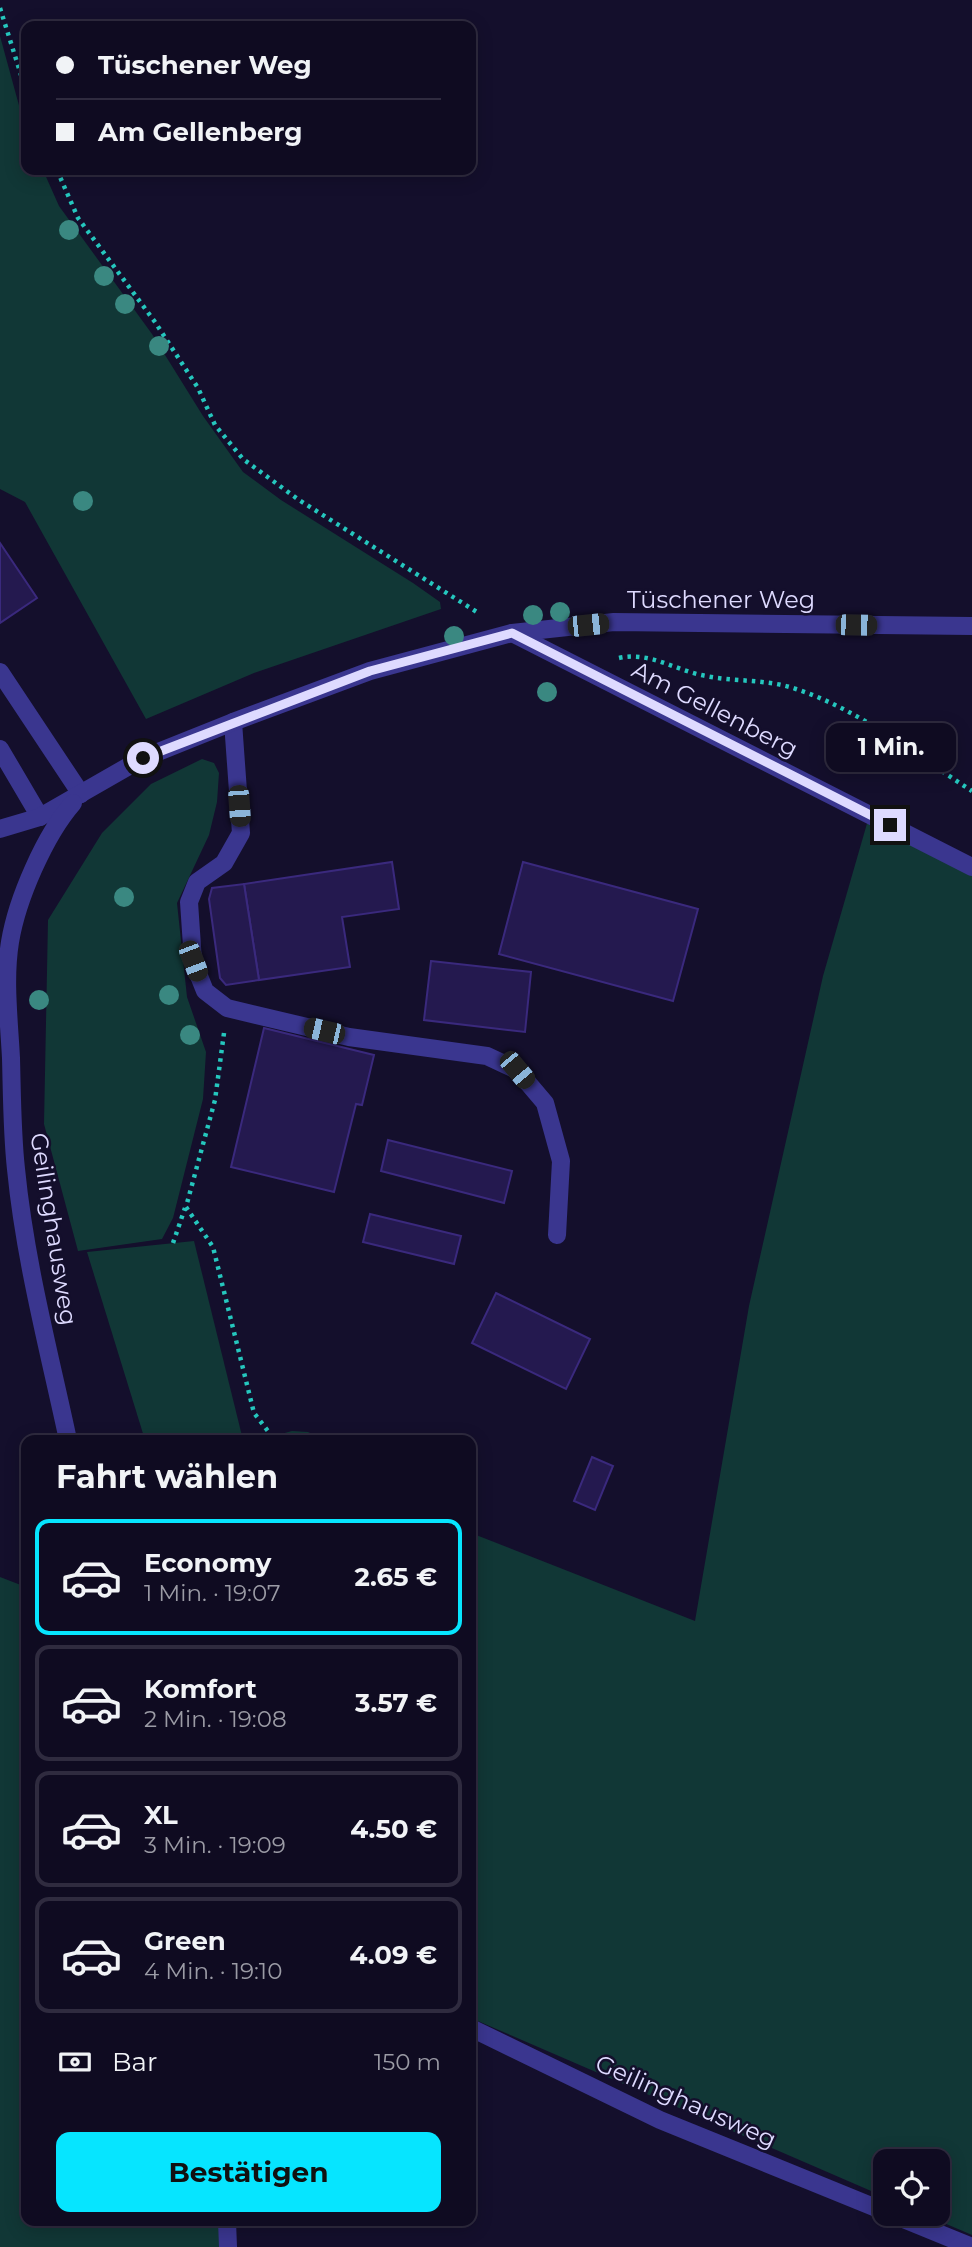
<!DOCTYPE html>
<html lang="de">
<meta charset="utf-8">
<style>
:root{--surface:#0f0b21;--page:#18142a;--text:#f1f3f6;--muted:#9b9ba5;--line:#2f2b3f;--accent:#06e5ff}
body{margin:0;font-family:Montserrat,sans-serif;background:var(--page);color:var(--text);height:100vh;display:flex;flex-direction:column;font-size:26px;white-space:nowrap}
*{box-sizing:border-box;margin:0}
p{font-size:23px;color:var(--muted)}
.icon{flex:none;width:38px;height:38px;fill:none;stroke:currentColor;stroke-width:2;stroke-linecap:round;stroke-linejoin:round}
.map{position:relative;flex:1;overflow:hidden}
.sheet{position:absolute;left:21px;top:1435px;width:455px;height:791px;display:flex;flex-direction:column;background:var(--surface);border-radius:14px;box-shadow:0 4px 18px #0003,0 0 0 2px var(--line)}
.sheet>*{flex:none}
.top-card{position:absolute;left:21px;top:21px;width:455px;height:154px;border-radius:14px;box-shadow:0 4px 18px #0003,0 0 0 2px var(--line);display:grid;align-content:center;height:154px;padding:0 35px;background:var(--surface)}
.tools{position:absolute;left:873px;top:2149px;display:grid;gap:14px}
.tools a{display:grid;place-items:center;width:77px;height:77px;border-radius:14px;background:var(--surface);box-shadow:0 4px 18px #0003,0 0 0 2px var(--line);font-size:35px}
.end{position:absolute;width:32px;height:32px;margin:-16px;border:9px solid #dedaff;background:#111;box-shadow:0 0 0 4px #111}
.from{border-radius:50%}
.bubble{position:absolute;height:49px;border-radius:14px;background:var(--surface);box-shadow:0 4px 18px #0003,0 0 0 2px var(--line);font-size:23px;font-weight:700;line-height:49px;text-align:center}
.car{position:absolute;width:21px;height:42px;margin:-21px -10px;border-radius:9px;box-shadow:0 0 5px 2px #0007;background:linear-gradient(#222 24%,#8ab4d8 0 40%,#222 0 76%,#8ab4d8 0 86%,#222 0)}
.top-card b{display:flex;align-items:center;gap:24px;height:66px;font-size:26px}
.top-card b+b{border-top:2px solid var(--line)}
.top-card i{width:18px;height:18px;background:var(--text)}
ul{padding:0;list-style:none}
li{display:flex;align-items:center;gap:21px;height:116px;margin:0 14px 10px;padding:0 21px;border:4px solid var(--line);border-radius:14px}
li div{flex:1}
li b{display:block;font-size:26px}
li em{font-style:normal;font-weight:700}
li.current{border-color:var(--accent)}
li>.icon{width:63px;height:63px;stroke-width:1.5}
h2{padding:0 35px;font-size:32px;line-height:84px}
.pay{display:flex;align-items:center;gap:18px;height:77px;padding:0 35px;font-size:26px}
.pay p{margin-inline-start:auto}
.cta{display:flex;gap:14px;margin-top:auto;padding:14px 35px}
.cta a{flex:1;height:80px;border-radius:14px;background:var(--accent);color:#111;font-size:28px;font-weight:700;line-height:80px;text-align:center}
.map>svg:first-child{display:block}
.green{fill:#113736}
.building{fill:#24194f;stroke:#3a297d;stroke-width:2}
.lines{fill:none;stroke-linecap:round;stroke-linejoin:round}
.path{stroke:#25c7be;stroke-width:4.5;stroke-dasharray:3.5 5;stroke-linecap:butt}
.lane{stroke:#3a368f;stroke-width:18}
.street{stroke:#3a368f;stroke-width:18}
.tree{fill:#3a8881}
.route{stroke:#dedaff;stroke-width:9}
.labels{text-anchor:middle;dominant-baseline:central;stroke-width:5;stroke-linejoin:round;paint-order:stroke}
.street-label{font-size:24px;fill:#dedaff;stroke:#140f2c}
</style>
<div class="map">
<svg width="972" height="2247" viewBox="0 0 972 2247">
<rect width="100%" height="100%" fill="#140f2c"/>
<g class="green">
<path d="M 0,36 L 26,131 L 26,170 L 43,170 L 59,206 L 152,334 L 203,416 L 243,472 L 281,500 L 413,583 L 440,602 L 441,609 L 254,673 L 146,719 L 25,502 L 0,489 Z"/>
<path d="M 202,759 L 214,763 L 219,773 L 217,802 L 209,835 L 177,903 L 187,997 L 206,1052 L 203,1099 L 173,1218 L 162,1239 L 78,1251 L 44,1124 L 48,920 L 102,833 L 151,784 Z"/>
<path d="M 868,820 L 972,873 L 972,2235 L 923,2214 L 938,2214 L 938,2161 L 886,2161 L 885,2197 L 471,2018 L 471,1533 L 695,1621 L 749,1306 L 823,976 Z"/>
<path d="M 194,1241 L 242,1436 L 229,1440 L 145,1440 L 87,1252 Z"/>
<path d="M 292,1431 L 308,1432 L 323,1440 L 272,1440 L 281,1434 Z"/>
<path d="M 0,1577 L 26,1587 L 26,2221 L 223,2221 L 223,2247 L 0,2247 Z"/>
</g>
<g class="building">
<path d="M 0,543 L 37,598 L 0,623 Z"/>
<path d="M 392,862 L 399,909 L 342,917 L 350,967 L 259,980 L 244,884 Z"/>
<path d="M 523,862 L 698,909 L 673,1001 L 499,954 Z"/>
<path d="M 244,884 L 259,980 L 226,985 L 220,978 L 209,899 L 212,888 Z"/>
<path d="M 431,961 L 531,972 L 525,1032 L 424,1020 Z"/>
<path d="M 264,1028 L 374,1055 L 362,1105 L 356,1104 L 334,1192 L 231,1167 Z"/>
<path d="M 388,1140 L 512,1171 L 504,1203 L 381,1171 Z"/>
<path d="M 370,1214 L 461,1236 L 454,1264 L 363,1242 Z"/>
<path d="M 496,1293 L 590,1339 L 566,1389 L 472,1343 Z"/>
<path d="M 592,1457 L 613,1466 L 595,1510 L 574,1501 Z"/>
</g>
<g class="lines">
<g class="path">
<path d="M 0,8 L 26,91"/>
<path d="M 57,170 L 78,218 L 155,322 L 198,388 L 215,425 L 243,459 L 299,500 L 480,614"/>
<path d="M 619,658 C 650,651 676,671 706,676 C 736,682 767,679 796,689 C 860,710 916,755 972,791"/>
<path d="M 224,1033 L 215,1100 L 186,1207 L 213,1247 L 254,1413 L 274,1439"/>
<path d="M 173,1243 L 185,1208"/>
</g>
<g class="lane">
<path d="M 0,672 L 81,794"/>
<path d="M 233,722 L 241,833 L 224,863 L 197,882 L 189,902 L 193,961 L 205,991 L 227,1008 L 349,1037 L 487,1056 L 517,1070 L 545,1103 L 561,1161 L 557,1235"/>
<path d="M 0,749 L 40,817"/>
<path d="M 471,2028 L 660,2120 L 886,2212"/>
<path d="M 891,2214 L 972,2247"/>
</g>
<g class="street">
<path d="M 512,633 L 972,867"/>
<path d="M 0,829 L 40,817 L 143,758 L 233,722 L 370,671 L 512,633 L 614,622 L 972,626"/>
<path d="M 68,1440 C 49,1351 25,1261 16,1169 C 12,1133 12,1095 11,1058 C 9,1020 4,979 10,942 C 17,899 45,835 73,803"/>
<path d="M 227,2221 L 228,2247"/>
</g>
</g>
<g class="tree">
<circle cx="69" cy="230" r="10"/>
<circle cx="104" cy="276" r="10"/>
<circle cx="125" cy="304" r="10"/>
<circle cx="159" cy="346" r="10"/>
<circle cx="83" cy="501" r="10"/>
<circle cx="560" cy="612" r="10"/>
<circle cx="533" cy="615" r="10"/>
<circle cx="454" cy="636" r="10"/>
<circle cx="547" cy="692" r="10"/>
<circle cx="124" cy="897" r="10"/>
<circle cx="169" cy="995" r="10"/>
<circle cx="39" cy="1000" r="10"/>
<circle cx="190" cy="1035" r="10"/>
</g>
<g class="lines">
<path class="route" d="M 143,758 L 370,671 L 512,633 L 890,825"/>
</g>
<g class="labels">
<g class="street-label">
<text x="721" y="599">Tüschener Weg</text>
<text transform="translate(715 709) rotate(27)">Am Gellenberg</text>
<text transform="translate(54 1229) rotate(81)">Geilinghausweg</text>
<text transform="translate(686 2101) rotate(24)">Geilinghausweg</text>
</g>
</g>
</svg>
<div class="tools">
<a><svg class="icon" aria-label="locate" viewBox="0 0 24 24"><circle cx="12" cy="12" r="6"/><path d="M12 2v4M12 18v4M2 12h4M18 12h4"/></svg></a>
</div>
<i class="end from" style="left:143px;top:758px"></i>
<i class="end" style="left:890px;top:825px"></i>
<div class="bubble" style="left:826px;top:723px;width:130px">1 Min.</div>
<i class="car" style="left:588px;top:625px;rotate:84deg"></i>
<i class="car" style="left:856px;top:625px;rotate:91deg"></i>
<i class="car" style="left:239px;top:806px;rotate:176deg"></i>
<i class="car" style="left:193px;top:961px;rotate:159deg"></i>
<i class="car" style="left:324px;top:1031px;rotate:283deg"></i>
<i class="car" style="left:517px;top:1070px;rotate:140deg"></i>
<div class="top-card">
<b><i class="from"></i>Tüschener Weg</b>
<b><i></i>Am Gellenberg</b>
</div>
<section class="sheet">
<h2>Fahrt wählen</h2>
<ul>
<li class="current"><svg class="icon" aria-label="car" viewBox="0 0 24 24"><path d="M5 17H2v-5l4-1 3-4h7l3 4 3 1v5h-3M9 17h6M6 11h13"/><circle cx="7" cy="17" r="2"/><circle cx="17" cy="17" r="2"/></svg><div><b>Economy</b><p>1 Min. · 19:07</p></div><em>2.65 €</em></li>
<li><svg class="icon" aria-label="car" viewBox="0 0 24 24"><path d="M5 17H2v-5l4-1 3-4h7l3 4 3 1v5h-3M9 17h6M6 11h13"/><circle cx="7" cy="17" r="2"/><circle cx="17" cy="17" r="2"/></svg><div><b>Komfort</b><p>2 Min. · 19:08</p></div><em>3.57 €</em></li>
<li><svg class="icon" aria-label="car" viewBox="0 0 24 24"><path d="M5 17H2v-5l4-1 3-4h7l3 4 3 1v5h-3M9 17h6M6 11h13"/><circle cx="7" cy="17" r="2"/><circle cx="17" cy="17" r="2"/></svg><div><b>XL</b><p>3 Min. · 19:09</p></div><em>4.50 €</em></li>
<li><svg class="icon" aria-label="car" viewBox="0 0 24 24"><path d="M5 17H2v-5l4-1 3-4h7l3 4 3 1v5h-3M9 17h6M6 11h13"/><circle cx="7" cy="17" r="2"/><circle cx="17" cy="17" r="2"/></svg><div><b>Green</b><p>4 Min. · 19:10</p></div><em>4.09 €</em></li>
</ul>
<div class="pay"><svg class="icon" aria-label="cash" viewBox="0 0 24 24"><path d="M3 7h18v10H3z"/><circle cx="12" cy="12" r="2"/></svg>Bar<p>150 m</p></div>
<div class="cta"><a>Bestätigen</a></div>
</section>
</div>
